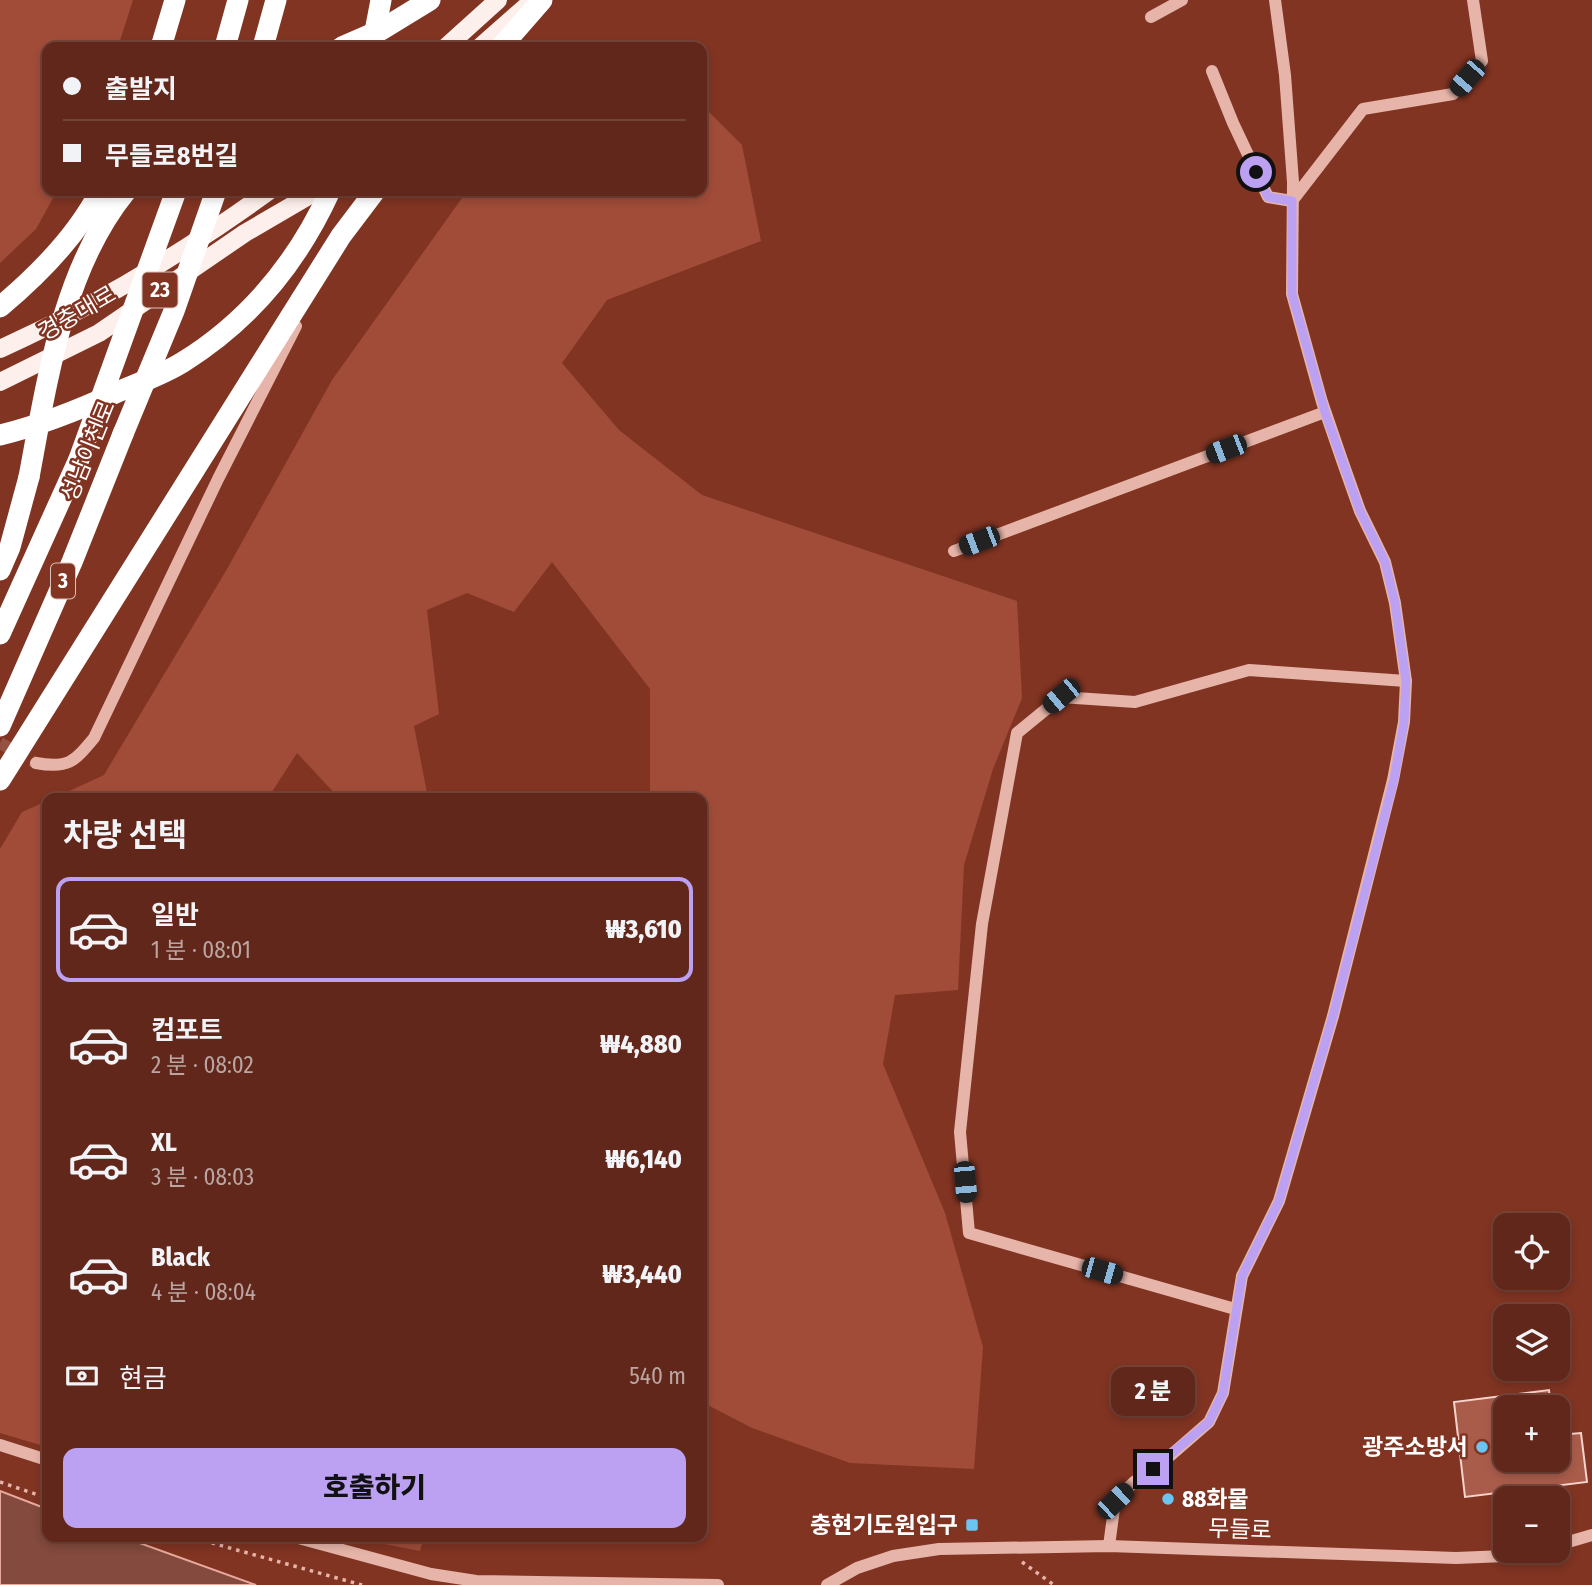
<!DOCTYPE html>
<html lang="ko">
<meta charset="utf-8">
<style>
:root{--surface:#61271a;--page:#672f23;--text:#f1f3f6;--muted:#baa5a2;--line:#754439;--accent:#bca0f2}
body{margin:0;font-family:"Fira Sans Condensed","Noto Sans KR",sans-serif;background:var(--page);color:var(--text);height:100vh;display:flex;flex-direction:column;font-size:26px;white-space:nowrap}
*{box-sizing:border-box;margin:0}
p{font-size:23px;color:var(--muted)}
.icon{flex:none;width:38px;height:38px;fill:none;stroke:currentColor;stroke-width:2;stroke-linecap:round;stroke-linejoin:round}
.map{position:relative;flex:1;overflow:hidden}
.drawer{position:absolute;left:42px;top:793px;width:665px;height:749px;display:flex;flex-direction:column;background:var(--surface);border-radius:14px;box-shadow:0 4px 10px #0003,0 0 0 2px var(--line)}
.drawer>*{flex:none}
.hud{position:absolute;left:42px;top:42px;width:665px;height:154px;border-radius:14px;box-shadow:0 4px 10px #0003,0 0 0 2px var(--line);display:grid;align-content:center;height:154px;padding:0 21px;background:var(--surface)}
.tools{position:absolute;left:1493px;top:1213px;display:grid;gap:14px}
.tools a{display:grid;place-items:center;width:77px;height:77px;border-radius:14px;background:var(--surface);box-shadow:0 4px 10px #0003,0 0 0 2px var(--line);font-size:35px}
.end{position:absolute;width:32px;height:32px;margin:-16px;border:9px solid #bca0f2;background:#111;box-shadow:0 0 0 4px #111}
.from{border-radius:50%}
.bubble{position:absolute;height:49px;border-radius:14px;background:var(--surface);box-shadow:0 4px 10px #0003,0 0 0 2px var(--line);font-size:23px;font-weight:800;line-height:49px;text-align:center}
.car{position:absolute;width:21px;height:42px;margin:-21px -10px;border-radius:9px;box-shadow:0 0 5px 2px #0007;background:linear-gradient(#222 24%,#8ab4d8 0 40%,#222 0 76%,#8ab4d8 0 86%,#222 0)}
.hud b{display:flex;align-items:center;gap:24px;height:66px;font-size:26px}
.hud b+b{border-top:2px solid var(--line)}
.hud i{width:18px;height:18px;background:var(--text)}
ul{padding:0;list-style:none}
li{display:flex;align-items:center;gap:21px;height:105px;margin:0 14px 10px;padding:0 7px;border:4px solid transparent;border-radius:14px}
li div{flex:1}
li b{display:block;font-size:26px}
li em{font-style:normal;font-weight:800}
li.active{border-color:var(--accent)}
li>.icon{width:63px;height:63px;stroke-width:1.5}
h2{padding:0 21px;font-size:32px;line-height:84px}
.pay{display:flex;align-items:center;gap:18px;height:77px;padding:0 21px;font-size:26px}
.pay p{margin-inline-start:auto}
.action{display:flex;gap:14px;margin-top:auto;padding:14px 21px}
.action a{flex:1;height:80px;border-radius:14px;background:var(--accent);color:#111;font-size:28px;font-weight:800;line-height:80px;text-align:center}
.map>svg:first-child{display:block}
.green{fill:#a04c39}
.water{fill:#834a3d;stroke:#e9a99d;stroke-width:2}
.building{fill:#aa5c4b;stroke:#f6d4cd;stroke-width:2}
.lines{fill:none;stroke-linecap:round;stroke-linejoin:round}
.minor-tunnel{stroke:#945243;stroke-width:12;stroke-dasharray:12 6;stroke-linecap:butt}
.path{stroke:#e7b4a9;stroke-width:3.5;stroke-dasharray:3.5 5;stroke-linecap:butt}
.minor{stroke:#e7b4a9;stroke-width:12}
.major{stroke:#fdefeb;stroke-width:18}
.highway{stroke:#fff;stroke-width:21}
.highway-bridge{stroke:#fff;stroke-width:21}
.route{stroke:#bca0f2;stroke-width:9}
.poi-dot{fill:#6bc5f3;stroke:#813422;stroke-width:2.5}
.labels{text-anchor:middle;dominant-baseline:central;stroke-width:5;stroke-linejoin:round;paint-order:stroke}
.shield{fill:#813422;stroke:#d9c2bd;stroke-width:2}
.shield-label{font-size:21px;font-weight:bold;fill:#fff}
.street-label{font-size:23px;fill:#fff;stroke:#813422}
.poi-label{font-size:23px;font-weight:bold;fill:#fff;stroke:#813422;text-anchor:end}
</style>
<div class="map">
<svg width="1592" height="1585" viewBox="0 0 1592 1585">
<rect width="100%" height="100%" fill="#813422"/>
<g class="green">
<path d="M 0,0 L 133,0 L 118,47 L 47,47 L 47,191 L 57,191 L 36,229 L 0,263 Z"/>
<path d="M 702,105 L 742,145 L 761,241 L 607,300 L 562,363 L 619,430 L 702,495 L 1017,601 L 1022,698 L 993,769 L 964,865 L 958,990 L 895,995 L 883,1064 L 945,1213 L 983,1347 L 974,1469 L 850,1463 L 752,1428 L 702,1402 L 702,798 L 650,798 L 650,689 L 552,562 L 514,612 L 467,593 L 427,610 L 439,714 L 414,726 L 428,798 L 339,798 L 297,753 L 268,798 L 54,798 L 104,775 L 227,569 L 332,380 L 467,191 L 702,191 Z"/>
<path d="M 47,801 L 47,1447 L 0,1433 L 0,849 L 22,812 Z"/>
<path d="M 348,1537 L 424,1537 L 420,1551 Z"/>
</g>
<path class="water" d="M 0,1491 L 47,1509 L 47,1536 L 123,1537 L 256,1585 L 0,1585 Z"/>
<path class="building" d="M 1549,1390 L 1551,1407 L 1505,1407 L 1505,1460 L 1558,1460 L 1558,1435 L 1581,1433 L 1587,1482 L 1465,1497 L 1454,1402 Z"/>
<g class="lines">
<path class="minor-tunnel" d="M 0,743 L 36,763"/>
<g class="path">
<path d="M 0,1482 L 47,1498"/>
<path d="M 187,1536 L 362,1585"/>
<path d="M 1022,1562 L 1054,1585"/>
</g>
<g class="minor">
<path d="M 1151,17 L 1182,0"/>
<path d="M 1212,71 L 1233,123 L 1268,197 L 1292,201 L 1363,109 L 1453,94 L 1482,61 L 1473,0"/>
<path d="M 954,551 L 1325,412"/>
<path d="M 36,763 C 68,769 74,762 94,738 L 218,479 L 296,326"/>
<path d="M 1235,1309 L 969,1233 L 960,1132 L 982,924 L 1017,733 L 1061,697 L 1135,702 L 1249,670 L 1406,681"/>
<path d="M 0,1445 L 47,1460"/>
<path d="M 291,1536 L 431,1574 L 476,1581 L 718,1585"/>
<path d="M 1558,1545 L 1592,1535"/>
<path d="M 1109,1546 L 1115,1501 L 1134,1482 L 1171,1455 L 1209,1422 L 1223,1393 L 1242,1276 L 1279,1201 L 1333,1016 L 1393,780 L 1404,722 L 1406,681 L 1395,603 L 1385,562 L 1360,511 L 1343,463 L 1322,402 L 1292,294 L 1293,182 L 1285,75 L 1275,0"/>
<path d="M 827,1585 L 857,1568 L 893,1556 L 939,1549 L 1109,1546 L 1456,1558 L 1505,1556 L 1533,1550"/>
</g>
<g class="major">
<path d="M 446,47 L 498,0"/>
<path d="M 480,47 L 530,3"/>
<path d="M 0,349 C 95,306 185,252 269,191"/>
<path d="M 0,382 L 99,333 L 245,233 L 317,191"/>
</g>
<g class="highway">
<path d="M 161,47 L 175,0"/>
<path d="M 225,47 L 238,0"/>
<path d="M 263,47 L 276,0"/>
<path d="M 342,47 L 381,30 L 430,0"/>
<path d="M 501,47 L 542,0"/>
<path d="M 0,307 C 37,276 78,234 100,191"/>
<path d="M 0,435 C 42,425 81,409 120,391 C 141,382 164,374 183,362 C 249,321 298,261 330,191"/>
<path d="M 0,570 L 10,547 L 29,477"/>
<path d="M 0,634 L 79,459"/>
<path d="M 0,726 L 72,562 L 123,434"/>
<path d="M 0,780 L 341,236 L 375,191"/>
</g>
<g class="highway-bridge">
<path d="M 372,47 L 381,0"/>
<path d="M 123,434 L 174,311 L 216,191"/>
<path d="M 79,459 L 176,191"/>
<path d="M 29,477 C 47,381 63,268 126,191"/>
</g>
</g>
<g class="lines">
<path class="route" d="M 1153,1469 L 1209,1422 L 1223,1393 L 1242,1276 L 1279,1201 L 1333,1016 L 1394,779 L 1404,722 L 1406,681 L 1395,603 L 1385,562 L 1360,511 L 1325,412 L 1292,294 L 1292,201 L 1268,197 L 1256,172"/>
</g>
<g class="poi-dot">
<circle cx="1482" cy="1447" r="7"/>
<circle cx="1168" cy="1499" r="7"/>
<rect x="965" y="1518" width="14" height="14" rx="3.5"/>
</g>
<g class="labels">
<g class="shield">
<rect x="142.5" y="272.5" width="35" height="35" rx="5"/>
<rect x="51" y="563.5" width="24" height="35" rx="5"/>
</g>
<g class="shield-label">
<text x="160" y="290">23</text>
<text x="63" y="581">3</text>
</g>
<g class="street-label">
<text transform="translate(77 313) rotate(-30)">경충대로</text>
<text transform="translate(88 451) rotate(-68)">성남이천로</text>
<text transform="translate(1240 1529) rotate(2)">무들로</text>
</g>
<g class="poi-label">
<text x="1468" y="1447">광주소방서</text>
<text x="1182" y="1499" text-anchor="start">88화물</text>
<text x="958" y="1525">충현기도원입구</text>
</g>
</g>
</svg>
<div class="tools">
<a><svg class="icon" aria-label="locate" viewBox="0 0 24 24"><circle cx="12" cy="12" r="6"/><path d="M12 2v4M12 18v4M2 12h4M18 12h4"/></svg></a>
<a><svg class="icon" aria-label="layers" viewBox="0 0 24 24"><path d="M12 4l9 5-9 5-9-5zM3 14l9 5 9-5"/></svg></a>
<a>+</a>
<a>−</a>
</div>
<i class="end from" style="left:1256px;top:172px"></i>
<i class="end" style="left:1153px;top:1469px"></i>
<div class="bubble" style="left:1111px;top:1367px;width:84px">2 분</div>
<i class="car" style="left:1467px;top:78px;rotate:221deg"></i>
<i class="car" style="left:1226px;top:449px;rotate:249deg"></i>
<i class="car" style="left:979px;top:541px;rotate:249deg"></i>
<i class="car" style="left:1061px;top:696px;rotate:230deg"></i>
<i class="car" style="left:965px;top:1182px;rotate:175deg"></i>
<i class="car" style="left:1102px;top:1271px;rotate:106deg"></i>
<i class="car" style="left:1115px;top:1501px;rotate:46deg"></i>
<div class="hud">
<b><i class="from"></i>출발지</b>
<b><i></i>무들로8번길</b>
</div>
<section class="drawer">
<h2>차량 선택</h2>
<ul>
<li class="active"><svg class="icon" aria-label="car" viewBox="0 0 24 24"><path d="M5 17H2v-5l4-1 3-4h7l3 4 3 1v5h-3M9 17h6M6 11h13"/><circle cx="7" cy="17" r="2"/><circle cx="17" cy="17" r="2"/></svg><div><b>일반</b><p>1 분 · 08:01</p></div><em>₩3,610</em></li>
<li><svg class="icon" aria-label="car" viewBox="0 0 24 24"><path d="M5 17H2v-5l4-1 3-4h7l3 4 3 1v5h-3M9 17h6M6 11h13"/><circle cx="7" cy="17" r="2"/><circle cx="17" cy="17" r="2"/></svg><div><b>컴포트</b><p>2 분 · 08:02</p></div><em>₩4,880</em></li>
<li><svg class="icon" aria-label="car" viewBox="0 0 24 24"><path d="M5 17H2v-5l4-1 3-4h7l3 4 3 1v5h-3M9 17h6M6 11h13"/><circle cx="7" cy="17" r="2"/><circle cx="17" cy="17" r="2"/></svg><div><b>XL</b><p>3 분 · 08:03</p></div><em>₩6,140</em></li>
<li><svg class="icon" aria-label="car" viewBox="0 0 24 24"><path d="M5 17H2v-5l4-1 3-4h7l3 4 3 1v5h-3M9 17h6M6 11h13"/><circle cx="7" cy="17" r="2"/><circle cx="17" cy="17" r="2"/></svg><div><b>Black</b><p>4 분 · 08:04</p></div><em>₩3,440</em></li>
</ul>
<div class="pay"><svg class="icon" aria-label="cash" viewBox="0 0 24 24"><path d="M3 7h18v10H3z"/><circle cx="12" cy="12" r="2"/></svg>현금<p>540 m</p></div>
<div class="action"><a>호출하기</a></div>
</section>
</div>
